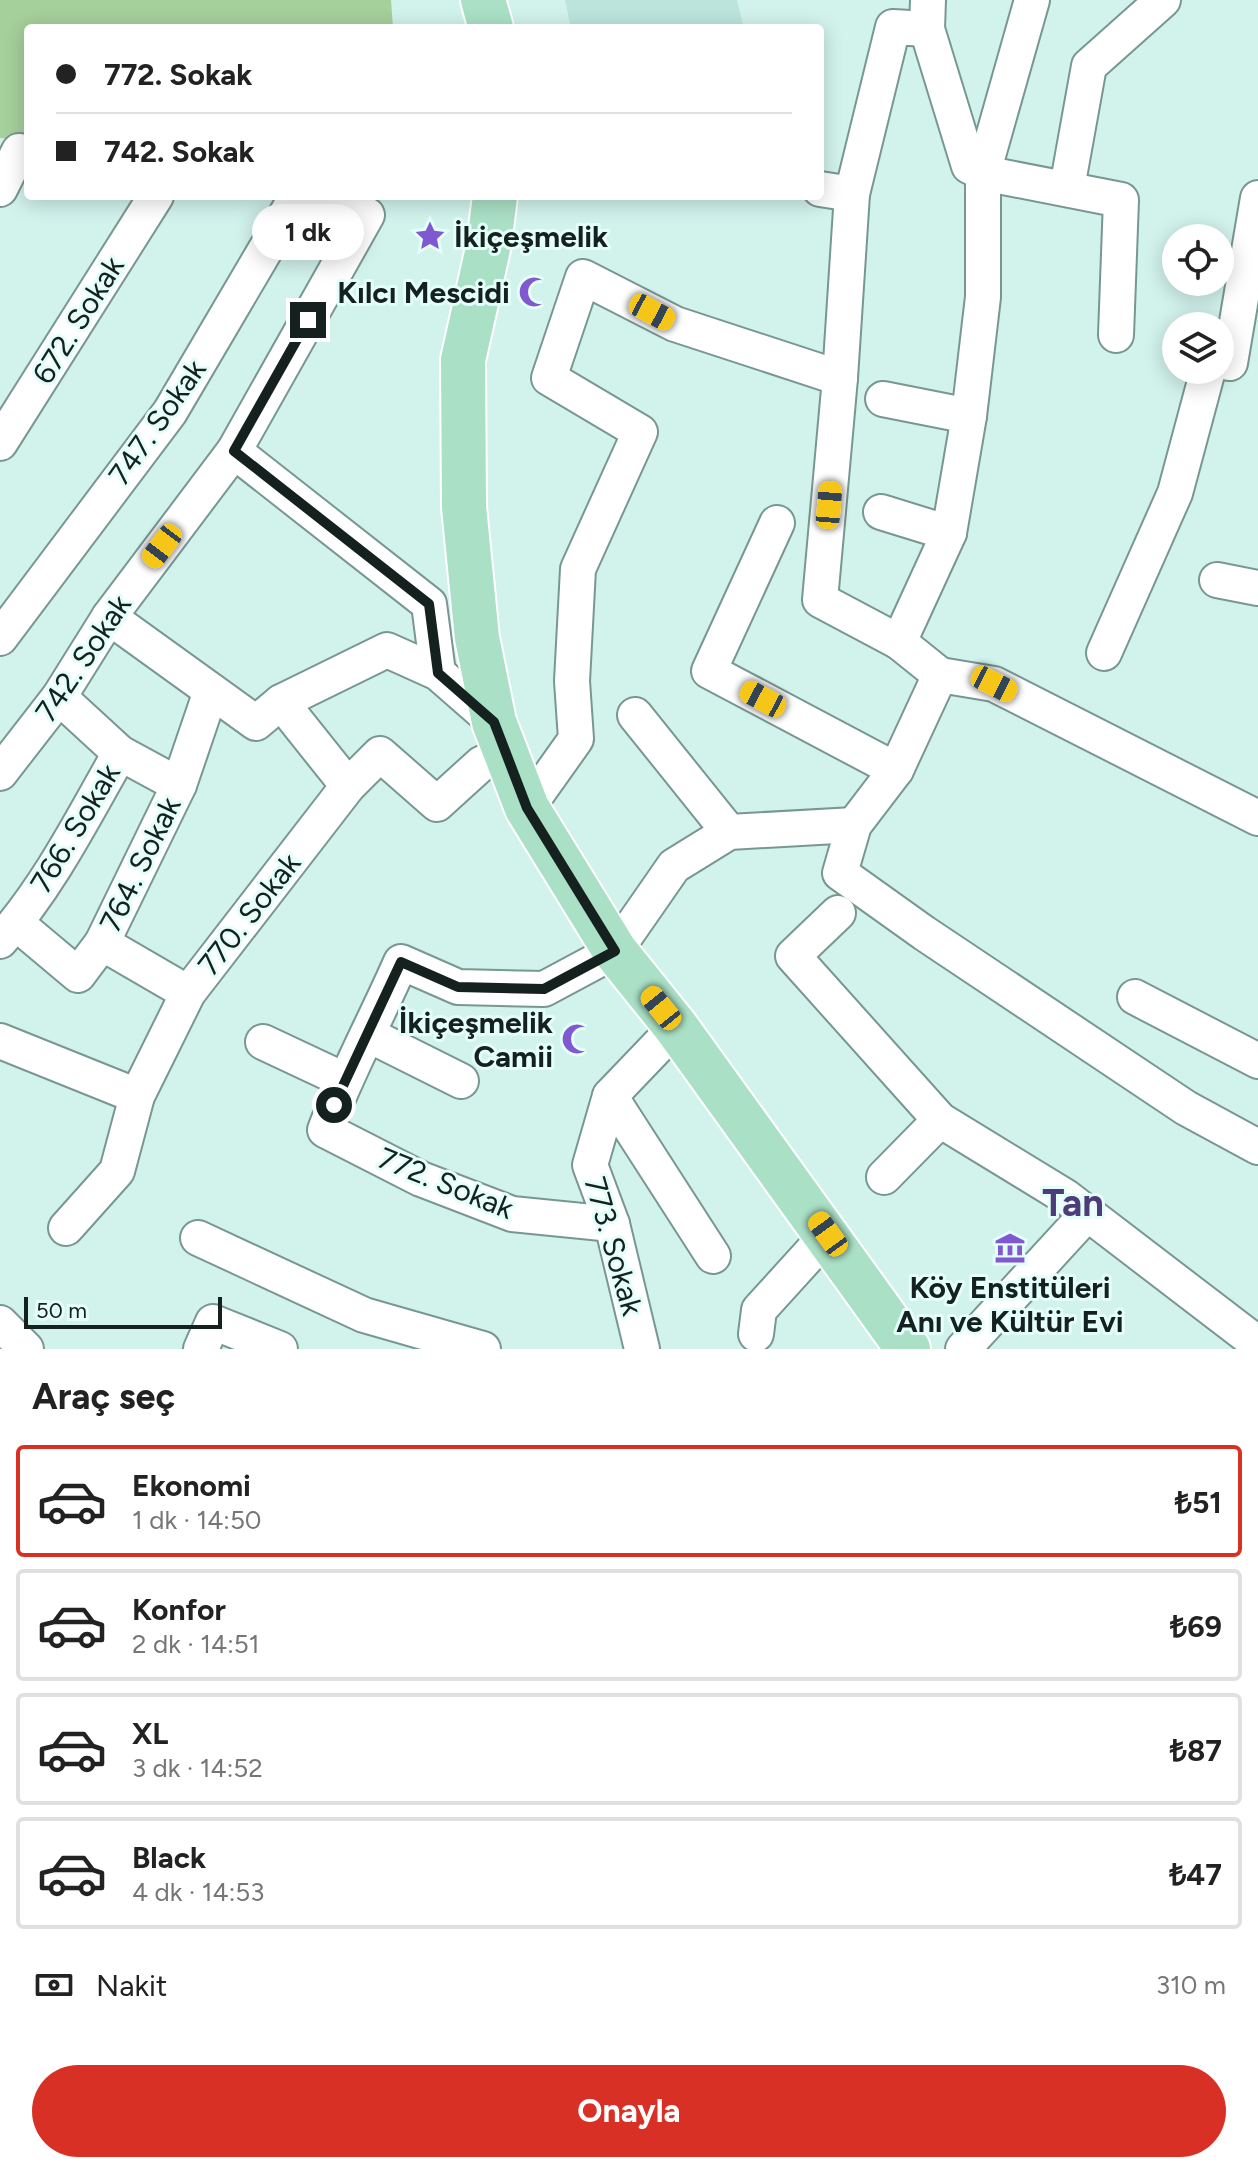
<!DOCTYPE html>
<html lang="tr">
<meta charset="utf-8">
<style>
:root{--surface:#fff;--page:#f2f2f2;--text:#222;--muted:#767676;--line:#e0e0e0;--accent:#d93025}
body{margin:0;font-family:Figtree,sans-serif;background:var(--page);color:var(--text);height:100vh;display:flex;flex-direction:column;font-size:30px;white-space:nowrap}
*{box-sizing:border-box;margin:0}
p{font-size:26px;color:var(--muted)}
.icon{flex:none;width:44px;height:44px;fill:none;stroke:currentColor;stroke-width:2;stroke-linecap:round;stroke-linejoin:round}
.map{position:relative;height:1349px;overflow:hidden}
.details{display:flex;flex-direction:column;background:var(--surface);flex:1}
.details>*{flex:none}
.top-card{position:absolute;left:24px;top:24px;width:800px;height:176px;border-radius:8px;box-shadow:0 4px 20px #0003;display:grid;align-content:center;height:176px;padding:0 32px;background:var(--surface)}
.fabs{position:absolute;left:1162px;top:224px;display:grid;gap:16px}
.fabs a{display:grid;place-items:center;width:72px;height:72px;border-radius:50%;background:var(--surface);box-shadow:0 4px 20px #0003;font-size:40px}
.scale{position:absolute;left:24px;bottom:20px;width:198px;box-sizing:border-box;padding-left:8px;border:4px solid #15211f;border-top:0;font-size:22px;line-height:28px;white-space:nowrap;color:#15211f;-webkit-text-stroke:6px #e4fef9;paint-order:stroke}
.end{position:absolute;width:36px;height:36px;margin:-18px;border:10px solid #15211f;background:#fff;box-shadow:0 0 0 4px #fff}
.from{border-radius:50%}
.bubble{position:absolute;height:56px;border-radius:28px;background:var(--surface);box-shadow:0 4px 20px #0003;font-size:26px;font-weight:700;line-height:56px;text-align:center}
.car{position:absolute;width:24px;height:48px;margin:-24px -12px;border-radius:10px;box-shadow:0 0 6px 2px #0007;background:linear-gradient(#f5c518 24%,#345 0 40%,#f5c518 0 76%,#345 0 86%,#f5c518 0)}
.top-card b{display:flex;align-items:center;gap:28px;height:76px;font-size:30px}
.top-card b+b{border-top:2px solid var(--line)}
.top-card i{width:20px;height:20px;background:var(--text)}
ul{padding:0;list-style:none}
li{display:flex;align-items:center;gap:24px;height:112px;margin:0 16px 12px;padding:0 16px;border:4px solid var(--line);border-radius:8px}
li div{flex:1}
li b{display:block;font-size:30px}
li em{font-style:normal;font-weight:700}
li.current{border-color:var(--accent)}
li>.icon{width:72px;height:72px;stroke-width:1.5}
h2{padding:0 32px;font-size:36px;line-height:96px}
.pay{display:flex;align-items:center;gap:20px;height:88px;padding:0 32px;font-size:30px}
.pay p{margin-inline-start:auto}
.action{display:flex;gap:16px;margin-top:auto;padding:16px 32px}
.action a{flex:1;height:92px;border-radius:48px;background:var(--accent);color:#fff;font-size:32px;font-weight:700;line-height:92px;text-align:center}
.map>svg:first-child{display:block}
.built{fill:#bce4dd}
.green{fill:#a5cf9b}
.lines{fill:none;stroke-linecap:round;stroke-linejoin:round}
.minor-casing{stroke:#799792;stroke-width:38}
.major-casing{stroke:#fff;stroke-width:48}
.minor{stroke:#fff;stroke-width:34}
.major{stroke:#aae0c6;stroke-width:44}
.route{stroke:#15211f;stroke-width:10}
.labels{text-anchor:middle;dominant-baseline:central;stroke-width:6;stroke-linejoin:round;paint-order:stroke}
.poi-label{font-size:30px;font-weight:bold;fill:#15211f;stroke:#e4fef9;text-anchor:end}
.street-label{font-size:30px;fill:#15211f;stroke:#e4fef9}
.district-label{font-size:38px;font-weight:bold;fill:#4d3c79;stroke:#e4fef9}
</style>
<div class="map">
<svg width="1258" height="1349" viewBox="0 0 1258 1349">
<rect width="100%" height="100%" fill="#d2f2ec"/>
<path class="built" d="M 565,0 L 737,0 L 744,28 L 571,28 Z"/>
<path class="green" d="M 0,0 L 391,0 L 393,28 L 28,28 L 28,141 L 0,138 Z"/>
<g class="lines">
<g class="minor-casing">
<g id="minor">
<path d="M 928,0 L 927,29 L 969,166 L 983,173 L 1121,200 L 1116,335"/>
<path d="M 1032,0 L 983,173 L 983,297 L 969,416 L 949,533 L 899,642 L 940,675 L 896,770 L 854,825 L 840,873 L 924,933 L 1186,1108 L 1258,1147"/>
<path d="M 1067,188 L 1089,66 L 1163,0"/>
<path d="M 0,189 L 19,151"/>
<path d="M 820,189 L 852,194"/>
<path d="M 1220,361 L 1230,363 L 1258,198"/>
<path d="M 883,399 L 969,416"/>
<path d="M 0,443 L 156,196"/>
<path d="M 234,451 L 429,604 L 438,673"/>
<path d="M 881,512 L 949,533"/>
<path d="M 777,523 L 709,671 L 896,770"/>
<path d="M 1217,580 L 1258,588"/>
<path d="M 109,617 L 256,723 L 281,702 L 387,650 L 438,673 L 494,722"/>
<path d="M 0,638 L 170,412 L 297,196"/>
<path d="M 899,642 L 820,600 L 840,378 L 852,194 L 893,27 L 927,29"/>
<path d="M 1104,653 L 1175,493 L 1208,370"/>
<path d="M 940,675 L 994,684 L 1258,818"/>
<path d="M 59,697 L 120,753 L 179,785"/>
<path d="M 281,702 L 348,786"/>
<path d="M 635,715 L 729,832"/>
<path d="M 0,773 L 59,697 L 109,617 L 234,451 L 367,215 L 301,196"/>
<path d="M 527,808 L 576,739 L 572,681 L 578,569 L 640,432 L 549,378 L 583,277 L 675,324 L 840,378"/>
<path d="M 838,913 L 793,956 L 940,1120 L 1066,1197 L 1258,1344"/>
<path d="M 16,923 L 78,975 L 102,943"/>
<path d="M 0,941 C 49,886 84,816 120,753"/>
<path d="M 188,993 L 102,943 L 179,785 L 211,691"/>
<path d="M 1135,997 L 1258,1061"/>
<path d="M 369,1035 L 461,1081"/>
<path d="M 0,1041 L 137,1096"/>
<path d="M 263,1042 L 344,1080"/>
<path d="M 610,1096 L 713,1256"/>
<path d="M 884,1177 L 940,1120"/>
<path d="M 612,1224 L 512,1214 L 421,1179 L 325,1130 C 347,1072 376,1019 401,962 L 458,987 L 544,989 L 615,951 L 674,866 L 729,832 L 854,825"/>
<path d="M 66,1228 L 117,1171 L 137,1096 L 188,993 L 348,786 L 380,754 L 437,804 L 481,764 L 505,752"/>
<path d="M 198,1238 L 364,1315 L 483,1349"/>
<path d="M 0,1323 L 26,1349"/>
<path d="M 756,1334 L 759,1310 L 828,1234"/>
<path d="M 201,1349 L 213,1322 L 280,1349"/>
<path d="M 642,1349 L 612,1224 L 590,1165 L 610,1096 L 676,1027"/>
<path d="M 963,1349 L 1087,1214"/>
</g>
</g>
<g class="major-casing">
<g id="major">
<path d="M 483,0 L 491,28"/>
<path d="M 495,196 L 489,244 L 463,360 L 464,507 L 477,638 L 494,722 L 527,808 L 615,951 L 676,1027 L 908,1349"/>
</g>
</g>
<use href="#minor" class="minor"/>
<use href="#major" class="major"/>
</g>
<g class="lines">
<path class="route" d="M 308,320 L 234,451 L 429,604 L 438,673 L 494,722 L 527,808 L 615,951 L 544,989 L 458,987 L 401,962 L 334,1105"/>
</g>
<defs>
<g id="sight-bare" transform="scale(2.4)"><path d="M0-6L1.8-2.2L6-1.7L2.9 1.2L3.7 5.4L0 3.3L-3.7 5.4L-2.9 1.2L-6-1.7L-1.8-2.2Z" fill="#7f58d2" stroke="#e4fef9" stroke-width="2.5" paint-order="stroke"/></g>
<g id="mosque-bare" transform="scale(2.4)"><path d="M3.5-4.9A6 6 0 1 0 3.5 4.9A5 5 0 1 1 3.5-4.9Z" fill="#7f58d2" stroke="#e4fef9" stroke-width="2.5" paint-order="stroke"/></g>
<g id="museum-bare" transform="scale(2.4)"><path d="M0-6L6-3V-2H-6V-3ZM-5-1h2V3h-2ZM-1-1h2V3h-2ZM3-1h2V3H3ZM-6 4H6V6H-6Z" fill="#7f58d2" stroke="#e4fef9" stroke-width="2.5" paint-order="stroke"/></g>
</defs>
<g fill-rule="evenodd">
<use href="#sight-bare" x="430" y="236"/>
<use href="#mosque-bare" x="534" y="292"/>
<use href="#mosque-bare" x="577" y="1039"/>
<use href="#museum-bare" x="1010" y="1248"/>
</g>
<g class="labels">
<g class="poi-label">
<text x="454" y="236" text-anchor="start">İkiçeşmelik</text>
<text x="510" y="292">Kılcı Mescidi</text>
<text x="553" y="1022">İkiçeşmelik<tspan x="553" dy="34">Camii</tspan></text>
<text x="1010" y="1287" text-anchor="middle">Köy Enstitüleri<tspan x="1010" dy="34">Anı ve Kültür Evi</tspan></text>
</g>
<g class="street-label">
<text transform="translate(78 320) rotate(-58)">672. Sokak</text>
<text transform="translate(157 422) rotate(-55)">747. Sokak</text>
<text transform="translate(83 658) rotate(-56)">742. Sokak</text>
<text transform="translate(75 828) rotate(-59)">766. Sokak</text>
<text transform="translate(140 864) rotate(-64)">764. Sokak</text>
<text transform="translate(249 914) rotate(-52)">770. Sokak</text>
<text transform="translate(446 1183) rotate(22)">772. Sokak</text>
<text transform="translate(614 1246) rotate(74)">773. Sokak</text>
</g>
<g class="district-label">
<text x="1073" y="1203">Tan</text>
</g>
</g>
</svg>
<div class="fabs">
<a><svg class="icon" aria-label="locate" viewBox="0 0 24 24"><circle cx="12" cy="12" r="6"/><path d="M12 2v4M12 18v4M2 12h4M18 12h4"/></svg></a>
<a><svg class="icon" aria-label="layers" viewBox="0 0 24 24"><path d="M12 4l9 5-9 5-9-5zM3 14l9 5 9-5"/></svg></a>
</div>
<div class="scale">50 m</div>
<i class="end from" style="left:334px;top:1105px"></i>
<i class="end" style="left:308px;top:320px"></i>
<div class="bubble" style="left:252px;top:204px;width:112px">1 dk</div>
<i class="car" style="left:652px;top:312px;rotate:118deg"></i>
<i class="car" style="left:829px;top:505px;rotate:5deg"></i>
<i class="car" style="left:162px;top:546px;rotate:217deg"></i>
<i class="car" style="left:994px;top:684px;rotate:117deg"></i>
<i class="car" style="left:763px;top:699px;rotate:298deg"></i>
<i class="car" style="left:661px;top:1008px;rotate:321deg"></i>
<i class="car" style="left:828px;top:1234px;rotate:324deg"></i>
<div class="top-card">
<b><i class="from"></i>772. Sokak</b>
<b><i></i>742. Sokak</b>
</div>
</div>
<section class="details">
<h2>Araç seç</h2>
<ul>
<li class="current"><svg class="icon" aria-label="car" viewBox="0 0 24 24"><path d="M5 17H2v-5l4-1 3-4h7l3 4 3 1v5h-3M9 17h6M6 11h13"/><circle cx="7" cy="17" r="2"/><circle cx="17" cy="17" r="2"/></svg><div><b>Ekonomi</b><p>1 dk · 14:50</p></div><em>₺51</em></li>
<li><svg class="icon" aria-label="car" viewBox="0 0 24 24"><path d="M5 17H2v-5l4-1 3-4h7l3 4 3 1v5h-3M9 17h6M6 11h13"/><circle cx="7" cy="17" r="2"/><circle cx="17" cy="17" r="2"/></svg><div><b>Konfor</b><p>2 dk · 14:51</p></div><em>₺69</em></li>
<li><svg class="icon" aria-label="car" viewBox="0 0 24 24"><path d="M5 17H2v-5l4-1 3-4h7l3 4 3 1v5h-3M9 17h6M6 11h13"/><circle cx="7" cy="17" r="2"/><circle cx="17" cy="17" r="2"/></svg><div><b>XL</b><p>3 dk · 14:52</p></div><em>₺87</em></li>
<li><svg class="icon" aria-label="car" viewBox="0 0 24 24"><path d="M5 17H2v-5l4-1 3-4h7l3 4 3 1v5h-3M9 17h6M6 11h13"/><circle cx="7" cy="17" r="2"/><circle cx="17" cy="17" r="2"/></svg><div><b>Black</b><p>4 dk · 14:53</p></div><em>₺47</em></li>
</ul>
<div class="pay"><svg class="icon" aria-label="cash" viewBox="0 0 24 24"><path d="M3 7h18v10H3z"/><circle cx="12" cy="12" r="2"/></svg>Nakit<p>310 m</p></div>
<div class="action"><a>Onayla</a></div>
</section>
